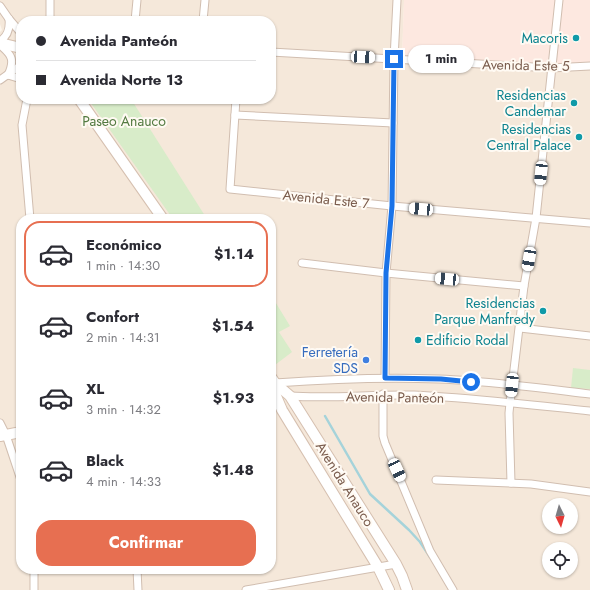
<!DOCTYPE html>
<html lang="es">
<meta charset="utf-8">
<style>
:root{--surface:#fff;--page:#f7f7f7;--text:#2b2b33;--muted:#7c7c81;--line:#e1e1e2;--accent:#e76f51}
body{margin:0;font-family:Jost,sans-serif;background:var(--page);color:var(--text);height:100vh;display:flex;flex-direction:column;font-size:15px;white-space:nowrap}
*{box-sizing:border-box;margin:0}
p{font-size:13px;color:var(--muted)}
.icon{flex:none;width:22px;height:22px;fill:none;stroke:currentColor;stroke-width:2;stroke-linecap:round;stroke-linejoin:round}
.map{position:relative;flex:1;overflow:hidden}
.side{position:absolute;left:16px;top:214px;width:260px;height:360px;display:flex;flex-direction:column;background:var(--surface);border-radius:16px;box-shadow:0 1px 3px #0004}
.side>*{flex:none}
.hud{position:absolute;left:16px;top:16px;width:260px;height:88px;border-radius:16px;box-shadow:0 1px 3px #0004;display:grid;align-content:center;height:88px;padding:0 20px;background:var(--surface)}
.needle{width:26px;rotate:175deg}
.tools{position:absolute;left:542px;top:498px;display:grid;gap:8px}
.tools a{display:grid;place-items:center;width:36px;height:36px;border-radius:50%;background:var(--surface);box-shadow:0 1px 3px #0004;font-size:20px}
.end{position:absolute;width:18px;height:18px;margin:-9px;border:5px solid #1a73e8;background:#fff;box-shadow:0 0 0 2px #fff}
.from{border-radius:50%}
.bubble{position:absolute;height:28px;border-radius:14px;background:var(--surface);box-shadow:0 1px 3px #0004;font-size:13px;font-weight:700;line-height:28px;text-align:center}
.car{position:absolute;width:12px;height:24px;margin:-12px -6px;border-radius:5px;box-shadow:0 0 3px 1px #0007;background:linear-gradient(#fff 24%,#345 0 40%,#fff 0 76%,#345 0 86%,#fff 0)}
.hud b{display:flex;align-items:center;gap:14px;height:38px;font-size:15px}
.hud b+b{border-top:1px solid var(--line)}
.hud i{width:10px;height:10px;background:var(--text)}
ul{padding:7px 0 0;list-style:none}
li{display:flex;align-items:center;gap:12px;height:66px;margin:0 8px 6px;padding:0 12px;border:2px solid transparent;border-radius:16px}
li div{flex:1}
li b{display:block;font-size:15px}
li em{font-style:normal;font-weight:700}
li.active{border-color:var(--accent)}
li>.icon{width:36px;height:36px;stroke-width:1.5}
.action{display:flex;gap:8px;margin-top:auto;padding:8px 20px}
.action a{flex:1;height:46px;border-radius:16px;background:var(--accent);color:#fff;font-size:16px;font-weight:700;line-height:46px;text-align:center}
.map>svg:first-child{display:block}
.residential{fill:#f5e8da;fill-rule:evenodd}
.commercial{fill:#fde8e0}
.green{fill:#d8ecc9}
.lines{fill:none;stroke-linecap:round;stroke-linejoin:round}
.stream{stroke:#a5d3da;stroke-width:2.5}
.street-casing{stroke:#d1beb0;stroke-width:9}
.secondary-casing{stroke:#d6c0b0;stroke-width:12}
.street{stroke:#fff;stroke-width:7}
.secondary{stroke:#fff;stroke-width:10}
.route{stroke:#1a73e8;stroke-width:5}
.culture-dot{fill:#0f9aa8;stroke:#fffaf3;stroke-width:1.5}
.shop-dot{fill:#3f7fe0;stroke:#fffaf3;stroke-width:1.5}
.labels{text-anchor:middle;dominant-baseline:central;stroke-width:4;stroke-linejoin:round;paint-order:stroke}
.culture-label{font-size:14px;fill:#0d838f;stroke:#fffaf3;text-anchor:end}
.street-label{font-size:14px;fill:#7a5c4d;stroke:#fffaf3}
.park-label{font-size:14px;fill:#537a41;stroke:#fffaf3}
.shop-label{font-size:14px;fill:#366cbe;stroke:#fffaf3;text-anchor:end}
</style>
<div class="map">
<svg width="590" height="590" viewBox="0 0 590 590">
<rect width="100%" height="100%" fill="#fdf6ec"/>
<path class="residential" d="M 0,0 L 404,0 L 402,59 L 590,64 L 590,590 L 0,590 L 0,32 L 2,30 L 0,24 ZM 21,21 L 271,21 L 271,99 L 21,99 ZM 21,219 L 271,219 L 271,569 L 21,569 ZM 549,505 L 571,505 L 571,527 L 549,527 ZM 549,549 L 571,549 L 571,571 L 549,571 Z"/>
<path class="commercial" d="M 404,0 L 590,0 L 590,64 L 402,60 Z"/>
<g class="green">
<path d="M 88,99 L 131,99 L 207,219 L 173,219 Z"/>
<path d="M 271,295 L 290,326 L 279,332 L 292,352 L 275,365 L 271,359 Z"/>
<path d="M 573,368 L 590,370 L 590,389 L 571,388 Z"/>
</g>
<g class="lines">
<path class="stream" d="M 325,416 L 370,494 L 409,530 L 420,542 L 430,557"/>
<g class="street-casing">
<g id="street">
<path d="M 0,6 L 9,19 L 21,33"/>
<path d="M 50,21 L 50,0"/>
<path d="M 135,21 L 137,0"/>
<path d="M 203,21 L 205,0"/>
<path d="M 0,41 C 8,36 10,29 9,19"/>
<path d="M 0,45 C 12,55 15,60 8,75"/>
<path d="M 271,52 L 551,68 L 590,66"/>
<path d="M 8,75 L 21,79"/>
<path d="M 0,80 L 21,65"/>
<path d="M 27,99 L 22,125 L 30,219"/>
<path d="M 236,99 L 230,189 L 392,206 L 590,223"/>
<path d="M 235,115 L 393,123"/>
<path d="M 302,263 L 386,273 L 524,286"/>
<path d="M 520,328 L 590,336"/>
<path d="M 385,378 L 386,273 L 392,206 L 394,59 L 397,0"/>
<path d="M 275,383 C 330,379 384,377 439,379 C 489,381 540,388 590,394"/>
<path d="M 383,394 L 383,436 L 385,443 L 430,551 L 453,590"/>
<path d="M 290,396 C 331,399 373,394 414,395 C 473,398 532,405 590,411"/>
<path d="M 0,423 L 6,435 L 21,480"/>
<path d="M 436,480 L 531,484 L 590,492"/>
<path d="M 511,483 L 509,413 L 510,403 L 524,286 L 536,218 L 559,0"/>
<path d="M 137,569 L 138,590"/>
<path d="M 34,590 L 34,569"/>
<path d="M 246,590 L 396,564"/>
</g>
</g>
<g class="secondary-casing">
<g id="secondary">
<path d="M 0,43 L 21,48"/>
<path d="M 79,99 L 163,219"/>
<path d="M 271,377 L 275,383 L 290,396 L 396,564 L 402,576 L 407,590"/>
<path d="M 275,383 L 276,396 L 282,410 L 378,567 L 389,590"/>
<path d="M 0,436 L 21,432"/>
</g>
</g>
<use href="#street" class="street"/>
<use href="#secondary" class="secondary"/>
</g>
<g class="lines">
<path class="route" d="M 394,59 L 392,206 L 386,273 L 385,378 L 441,379 L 471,382"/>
</g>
<g class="culture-dot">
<circle cx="576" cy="38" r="4"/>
<circle cx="574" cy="103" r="4"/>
<circle cx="579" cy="137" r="4"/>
<circle cx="543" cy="311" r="4"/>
<circle cx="418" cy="340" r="4"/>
</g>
<circle class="shop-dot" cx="366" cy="360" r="4"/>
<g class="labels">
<g class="culture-label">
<text x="568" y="38">Macoris</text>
<text x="566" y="95">Residencias<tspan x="566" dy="16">Candemar</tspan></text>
<text x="571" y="129">Residencias<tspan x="571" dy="16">Central Palace</tspan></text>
<text x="535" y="303">Residencias<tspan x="535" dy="16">Parque Manfredy</tspan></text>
<text x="426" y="340" text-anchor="start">Edificio Rodal</text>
</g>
<g class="street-label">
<text transform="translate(526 65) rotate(1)">Avenida Este 5</text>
<text transform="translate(326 199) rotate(6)">Avenida Este 7</text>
<text transform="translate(395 397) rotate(1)">Avenida Panteón</text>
<text transform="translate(345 484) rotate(58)">Avenida Anauco</text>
</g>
<g class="park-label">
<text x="124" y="121">Paseo Anauco</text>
</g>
<g class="shop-label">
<text x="358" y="352">Ferretería<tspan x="358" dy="16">SDS</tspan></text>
</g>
</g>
</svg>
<div class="tools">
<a><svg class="needle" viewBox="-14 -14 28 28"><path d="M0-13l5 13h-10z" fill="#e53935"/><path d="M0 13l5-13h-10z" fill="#7c7c81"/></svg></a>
<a><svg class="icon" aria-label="locate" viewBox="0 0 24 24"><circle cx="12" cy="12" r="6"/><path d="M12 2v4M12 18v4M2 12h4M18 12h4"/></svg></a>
</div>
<i class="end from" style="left:471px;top:382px"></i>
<i class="end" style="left:394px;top:59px"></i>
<div class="bubble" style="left:408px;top:45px;width:66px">1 min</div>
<i class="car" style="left:363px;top:57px;rotate:93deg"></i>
<i class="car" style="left:541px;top:173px;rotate:186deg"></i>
<i class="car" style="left:421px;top:209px;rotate:275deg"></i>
<i class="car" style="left:529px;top:259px;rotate:190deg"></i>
<i class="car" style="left:447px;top:279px;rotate:275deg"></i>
<i class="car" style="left:512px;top:385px;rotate:186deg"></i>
<i class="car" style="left:397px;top:470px;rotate:155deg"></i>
<div class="hud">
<b><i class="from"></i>Avenida Panteón</b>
<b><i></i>Avenida Norte 13</b>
</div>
<section class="side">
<ul>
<li class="active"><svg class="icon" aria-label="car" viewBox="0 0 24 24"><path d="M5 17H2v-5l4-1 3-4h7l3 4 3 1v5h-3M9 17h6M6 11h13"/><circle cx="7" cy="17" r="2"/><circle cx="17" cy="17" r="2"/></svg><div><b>Económico</b><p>1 min · 14:30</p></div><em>$1.14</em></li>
<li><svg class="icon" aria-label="car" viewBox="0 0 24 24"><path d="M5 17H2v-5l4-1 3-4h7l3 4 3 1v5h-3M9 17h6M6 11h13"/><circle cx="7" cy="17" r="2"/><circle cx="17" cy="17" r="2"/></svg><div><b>Confort</b><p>2 min · 14:31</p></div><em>$1.54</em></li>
<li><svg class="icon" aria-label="car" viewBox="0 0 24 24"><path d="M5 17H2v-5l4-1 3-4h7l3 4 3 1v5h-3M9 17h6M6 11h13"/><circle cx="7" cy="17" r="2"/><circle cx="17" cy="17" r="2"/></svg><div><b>XL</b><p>3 min · 14:32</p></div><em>$1.93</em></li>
<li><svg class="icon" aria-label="car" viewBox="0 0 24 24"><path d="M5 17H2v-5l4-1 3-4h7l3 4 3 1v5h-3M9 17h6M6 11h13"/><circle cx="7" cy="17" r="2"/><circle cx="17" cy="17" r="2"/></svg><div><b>Black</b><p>4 min · 14:33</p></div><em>$1.48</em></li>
</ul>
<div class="action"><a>Confirmar</a></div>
</section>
</div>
